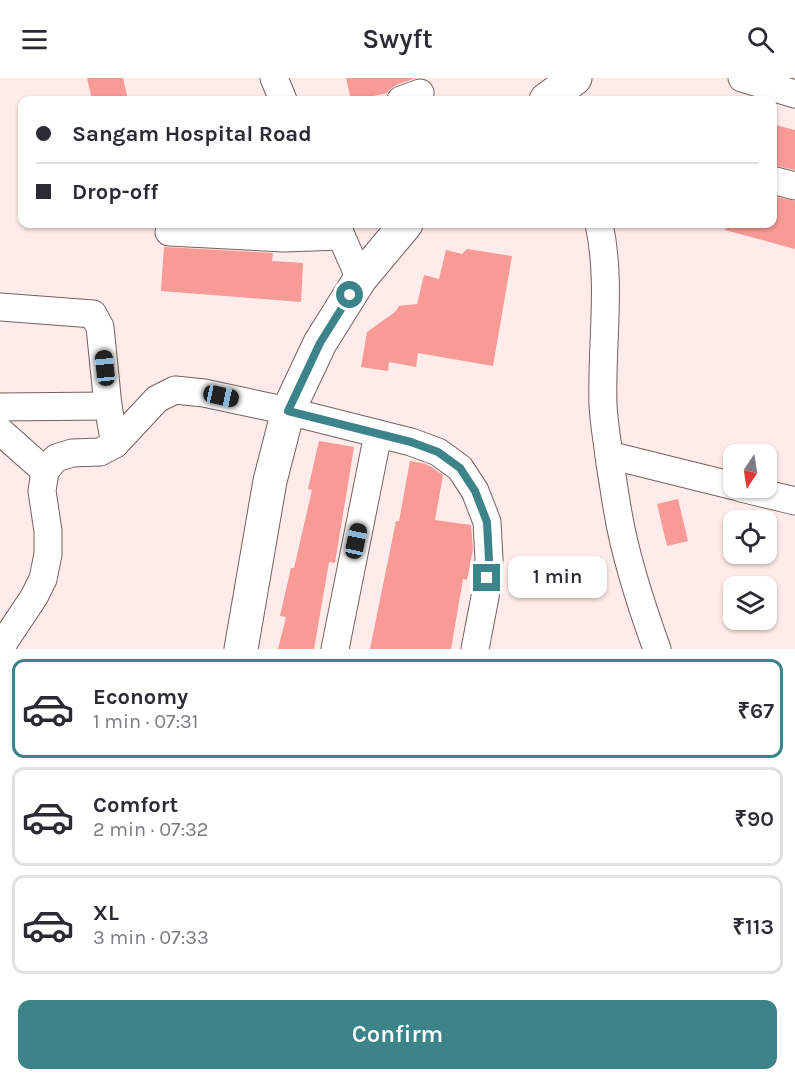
<!DOCTYPE html>
<meta charset="utf-8">
<style>
:root{--surface:#fff;--page:#f2f2f3;--text:#2b2b33;--muted:#7c7c81;--line:#e1e1e2;--accent:#3c848a}
body{margin:0;font-family:Karla,sans-serif;background:var(--page);color:var(--text);height:100vh;display:flex;flex-direction:column;font-size:22px;white-space:nowrap}
*{box-sizing:border-box;margin:0}
p{font-size:20px;color:var(--muted)}
.icon{flex:none;width:33px;height:33px;fill:none;stroke:currentColor;stroke-width:2;stroke-linecap:round;stroke-linejoin:round}
.map{position:relative;height:571px;overflow:hidden}
.sheet{display:flex;flex-direction:column;background:var(--surface);flex:1}
.sheet>*{flex:none}
.guide{position:absolute;left:18px;top:18px;width:759px;height:132px;border-radius:12px;box-shadow:0 2px 4px #0004;display:grid;align-content:center;height:132px;padding:0 18px;background:var(--surface)}
.needle{width:39px;rotate:192deg}
.tools{position:absolute;left:723px;top:366px;display:grid;gap:12px}
.tools a{display:grid;place-items:center;width:54px;height:54px;border-radius:12px;background:var(--surface);box-shadow:0 2px 4px #0004;font-size:30px}
.end{position:absolute;width:27px;height:27px;margin:-14px;border:8px solid #3c848a;background:#fff;box-shadow:0 0 0 3px #fff}
.from{border-radius:50%}
.bubble{position:absolute;height:42px;border-radius:12px;background:var(--surface);box-shadow:0 2px 4px #0004;font-size:20px;font-weight:600;line-height:42px;text-align:center}
.car{position:absolute;width:18px;height:36px;margin:-18px -9px;border-radius:8px;box-shadow:0 0 4px 2px #0007;background:linear-gradient(#222 24%,#8ab4d8 0 40%,#222 0 76%,#8ab4d8 0 86%,#222 0)}
.guide b{display:flex;align-items:center;gap:21px;height:57px;font-size:22px}
.guide b+b{border-top:2px solid var(--line)}
.guide i{width:15px;height:15px;background:var(--text)}
ul{padding:10px 0 0;list-style:none}
li{display:flex;align-items:center;gap:18px;height:99px;margin:0 12px 9px;padding:0 6px;border:3px solid var(--line);border-radius:12px}
li div{flex:1}
li b{display:block;font-size:22px}
li em{font-style:normal;font-weight:600}
li.active{border-color:var(--accent)}
li>.icon{width:54px;height:54px;stroke-width:1.5}
.button{display:flex;gap:12px;margin-top:auto;padding:12px 18px}
.button a{flex:1;height:69px;border-radius:12px;background:var(--accent);color:#fff;font-size:24px;font-weight:600;line-height:69px;text-align:center}
header{display:flex;justify-content:space-between;align-items:center;height:78px;padding:0 18px;background:var(--surface);font-size:27px;font-weight:600}
.map>svg:first-child{display:block}
.building{fill:#f89a96}
.lines{fill:none;stroke-linecap:round;stroke-linejoin:round}
.minor-casing{stroke:#75605f;stroke-width:29}
.major-casing{stroke:#75605f;stroke-width:35}
.minor{stroke:#fff;stroke-width:27}
.major{stroke:#fff;stroke-width:33}
.route{stroke:#3c848a;stroke-width:8}
</style>
<header><svg class="icon" aria-label="menu" viewBox="0 0 24 24"><path d="M4 6h16M4 12h16M4 18h16"/></svg>Swyft<svg class="icon" aria-label="search" viewBox="0 0 24 24"><circle cx="10" cy="10" r="6"/><path d="M15 15l6 6"/></svg></header>
<div class="map">
<svg width="795" height="571" viewBox="0 0 795 571">
<rect width="100%" height="100%" fill="#ffebea"/>
<g class="building">
<path d="M 87,0 L 123,0 L 128,22 L 92,22 Z"/>
<path d="M 346,0 L 416,0 L 396,7 L 389,12 L 387,15 L 356,22 L 351,22 Z"/>
<path d="M 772,46 L 795,52 L 795,92 L 772,87 Z"/>
<path d="M 772,118 L 795,123 L 795,171 L 725,152 L 726,146 L 772,146 Z"/>
<path d="M 164,169 L 273,175 L 272,183 L 303,185 L 301,224 L 161,213 Z"/>
<path d="M 467,171 L 512,178 L 493,288 L 418,275 L 416,289 L 389,284 L 388,293 L 361,289 L 367,254 L 395,234 L 399,228 L 417,226 L 424,197 L 439,201 L 446,172 L 462,176 Z"/>
<path d="M 319,363 L 354,369 L 335,485 L 329,484 L 314,571 L 278,571 L 286,539 L 280,538 L 291,490 L 294,490 L 312,412 L 308,411 Z"/>
<path d="M 410,383 L 422,385 L 430,388 L 443,397 L 435,442 L 471,447 L 473,471 L 467,502 L 463,501 L 451,571 L 370,571 L 396,443 L 399,443 Z"/>
<path d="M 678,421 L 688,463 L 667,468 L 657,426 Z"/>
</g>
<g class="lines">
<g class="minor-casing">
<g id="minor">
<path d="M 274,0 L 283,22"/>
<path d="M 742,0 L 795,16"/>
<path d="M 401,22 L 420,15"/>
<path d="M 772,102 L 795,108"/>
<path d="M 336,146 L 360,201"/>
<path d="M 599,146 C 612,205 601,267 603,327 C 604,347 608,367 610,386 C 613,402 615,419 618,435 C 626,482 641,527 657,571"/>
<path d="M 169,154 L 284,160 L 341,158"/>
<path d="M 0,229 L 93,236 L 100,249 L 108,328 L 115,366"/>
<path d="M 0,329 L 108,328"/>
<path d="M 0,353 L 45,393"/>
<path d="M 609,377 L 734,408"/>
<path d="M 741,410 L 795,423"/>
<path d="M 0,570 L 34,519 L 43,501 L 48,476 L 48,453 L 42,413 L 45,393 L 56,380 L 72,375 L 100,374 L 115,366 L 157,321 L 175,312 L 204,315 L 288,333 L 411,364 L 438,374 L 460,390 L 475,413 L 487,444 L 489,481 L 485,519 L 475,571"/>
<path d="M 335,571 L 378,356"/>
</g>
</g>
<g class="major-casing">
<g id="major">
<path d="M 546,22 L 575,0"/>
<path d="M 241,571 L 270,403 L 288,333 L 320,265 L 360,201 L 406,146"/>
</g>
</g>
<use href="#minor" class="minor"/>
<use href="#major" class="major"/>
</g>
<g class="lines">
<path class="route" d="M 350,217 L 320,265 L 288,333 L 411,364 L 438,374 L 460,390 L 475,413 L 487,444 L 489,482 L 487,500"/>
</g>
</svg>
<div class="tools">
<a><svg class="needle" viewBox="-14 -14 28 28"><path d="M0-13l5 13h-10z" fill="#e53935"/><path d="M0 13l5-13h-10z" fill="#7c7c81"/></svg></a>
<a><svg class="icon" aria-label="locate" viewBox="0 0 24 24"><circle cx="12" cy="12" r="6"/><path d="M12 2v4M12 18v4M2 12h4M18 12h4"/></svg></a>
<a><svg class="icon" aria-label="layers" viewBox="0 0 24 24"><path d="M12 4l9 5-9 5-9-5zM3 14l9 5 9-5"/></svg></a>
</div>
<i class="end from" style="left:350px;top:217px"></i>
<i class="end" style="left:487px;top:500px"></i>
<div class="bubble" style="left:508px;top:478px;width:99px">1 min</div>
<i class="car" style="left:105px;top:290px;rotate:354deg"></i>
<i class="car" style="left:221px;top:318px;rotate:102deg"></i>
<i class="car" style="left:356px;top:463px;rotate:12deg"></i>
<div class="guide">
<b><i class="from"></i>Sangam Hospital Road</b>
<b><i></i>Drop-off</b>
</div>
</div>
<section class="sheet">
<ul>
<li class="active"><svg class="icon" aria-label="car" viewBox="0 0 24 24"><path d="M5 17H2v-5l4-1 3-4h7l3 4 3 1v5h-3M9 17h6M6 11h13"/><circle cx="7" cy="17" r="2"/><circle cx="17" cy="17" r="2"/></svg><div><b>Economy</b><p>1 min · 07:31</p></div><em>₹67</em></li>
<li><svg class="icon" aria-label="car" viewBox="0 0 24 24"><path d="M5 17H2v-5l4-1 3-4h7l3 4 3 1v5h-3M9 17h6M6 11h13"/><circle cx="7" cy="17" r="2"/><circle cx="17" cy="17" r="2"/></svg><div><b>Comfort</b><p>2 min · 07:32</p></div><em>₹90</em></li>
<li><svg class="icon" aria-label="car" viewBox="0 0 24 24"><path d="M5 17H2v-5l4-1 3-4h7l3 4 3 1v5h-3M9 17h6M6 11h13"/><circle cx="7" cy="17" r="2"/><circle cx="17" cy="17" r="2"/></svg><div><b>XL</b><p>3 min · 07:33</p></div><em>₹113</em></li>
</ul>
<div class="button"><a>Confirm</a></div>
</section>
